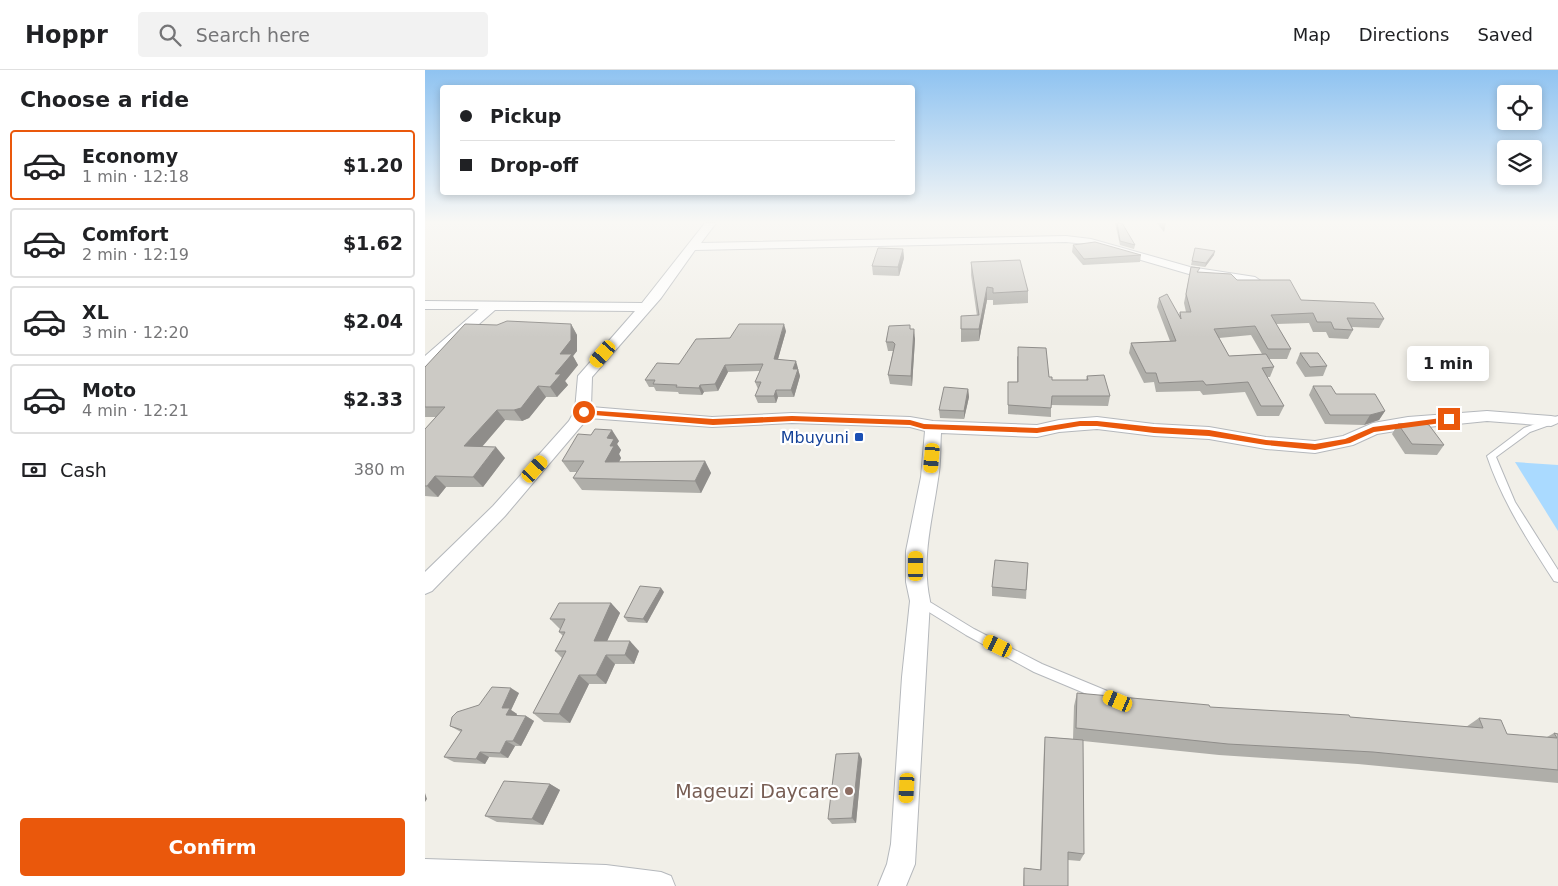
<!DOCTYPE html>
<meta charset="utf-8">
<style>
:root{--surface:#fff;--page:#f2f2f2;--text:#202124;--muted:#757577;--line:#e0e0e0;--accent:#ea580c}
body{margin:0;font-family:"DejaVu Sans",sans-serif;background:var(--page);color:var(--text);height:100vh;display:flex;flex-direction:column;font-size:19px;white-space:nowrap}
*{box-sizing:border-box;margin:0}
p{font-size:16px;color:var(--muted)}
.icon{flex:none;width:28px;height:28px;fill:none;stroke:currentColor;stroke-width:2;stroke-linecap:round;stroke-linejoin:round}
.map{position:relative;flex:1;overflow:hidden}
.panel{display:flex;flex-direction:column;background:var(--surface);width:425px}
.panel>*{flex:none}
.guide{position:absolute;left:15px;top:15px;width:475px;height:110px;border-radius:5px;box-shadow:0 2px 8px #0003;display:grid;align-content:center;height:110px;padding:0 20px;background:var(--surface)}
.fabs{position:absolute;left:1072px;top:15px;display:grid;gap:10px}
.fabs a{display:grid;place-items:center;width:45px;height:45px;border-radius:5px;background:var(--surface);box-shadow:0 2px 8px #0003;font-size:25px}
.end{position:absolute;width:22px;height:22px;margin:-11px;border:6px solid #ea580c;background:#fff;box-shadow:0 0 0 2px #fff}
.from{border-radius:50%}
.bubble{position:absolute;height:35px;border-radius:5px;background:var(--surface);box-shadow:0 2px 8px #0003;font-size:16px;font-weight:800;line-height:35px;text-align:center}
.car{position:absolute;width:15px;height:30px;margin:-15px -8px;border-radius:6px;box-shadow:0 0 4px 1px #0007;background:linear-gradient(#f5c518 24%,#345 0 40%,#f5c518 0 76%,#345 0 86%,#f5c518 0)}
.guide b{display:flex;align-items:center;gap:18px;height:48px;font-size:19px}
.guide b+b{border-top:1px solid var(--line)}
.guide i{width:12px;height:12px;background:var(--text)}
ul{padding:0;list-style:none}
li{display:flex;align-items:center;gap:15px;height:70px;margin:0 10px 8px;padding:0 10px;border:2px solid var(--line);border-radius:5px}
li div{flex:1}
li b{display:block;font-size:19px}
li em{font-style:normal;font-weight:800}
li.active{border-color:var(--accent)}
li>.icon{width:45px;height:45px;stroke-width:1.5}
h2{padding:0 20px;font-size:22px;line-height:60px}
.pay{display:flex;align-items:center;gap:12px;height:55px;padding:0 20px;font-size:19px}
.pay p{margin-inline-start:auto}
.action{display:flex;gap:10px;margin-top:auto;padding:10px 20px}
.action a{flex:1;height:58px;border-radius:5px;background:var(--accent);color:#fff;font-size:20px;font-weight:800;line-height:58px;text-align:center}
header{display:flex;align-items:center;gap:30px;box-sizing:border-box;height:70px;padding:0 25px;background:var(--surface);border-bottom:1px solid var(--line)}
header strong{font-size:24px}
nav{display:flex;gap:28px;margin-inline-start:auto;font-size:18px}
.search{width:350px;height:45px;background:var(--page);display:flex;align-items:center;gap:12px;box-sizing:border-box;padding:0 18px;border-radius:5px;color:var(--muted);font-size:19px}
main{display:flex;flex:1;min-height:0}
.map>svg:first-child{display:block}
.water{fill:#aadaff}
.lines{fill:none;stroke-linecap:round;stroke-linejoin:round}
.service-casing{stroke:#b5b8bc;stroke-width:2}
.minor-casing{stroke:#b5b8bc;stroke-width:2}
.service{fill:#fff;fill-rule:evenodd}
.minor{fill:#fff;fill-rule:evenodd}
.wall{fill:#afaea9;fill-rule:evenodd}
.shaded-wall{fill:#8f8d8a}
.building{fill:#cccac5;stroke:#8f8d8a}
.route{fill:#ea580c}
.transit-dot{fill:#1a4fb4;stroke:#fff;stroke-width:2}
.education-dot{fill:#8d6e63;stroke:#fff;stroke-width:2}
.labels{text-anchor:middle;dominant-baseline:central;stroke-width:4.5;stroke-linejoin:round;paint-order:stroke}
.transit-label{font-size:16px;fill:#164399;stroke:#fff;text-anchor:end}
.near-education-label{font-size:19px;fill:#785e54;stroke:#fff;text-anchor:end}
</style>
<header>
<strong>Hoppr</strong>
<div class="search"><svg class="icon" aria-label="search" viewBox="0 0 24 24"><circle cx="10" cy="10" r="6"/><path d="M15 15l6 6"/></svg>Search here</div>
<nav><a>Map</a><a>Directions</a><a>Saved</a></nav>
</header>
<main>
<section class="panel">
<h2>Choose a ride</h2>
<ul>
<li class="active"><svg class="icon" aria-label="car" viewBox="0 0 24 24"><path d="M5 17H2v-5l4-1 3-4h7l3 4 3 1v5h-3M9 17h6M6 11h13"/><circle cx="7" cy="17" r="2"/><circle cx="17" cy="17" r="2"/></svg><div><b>Economy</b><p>1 min · 12:18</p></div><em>$1.20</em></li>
<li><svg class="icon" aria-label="car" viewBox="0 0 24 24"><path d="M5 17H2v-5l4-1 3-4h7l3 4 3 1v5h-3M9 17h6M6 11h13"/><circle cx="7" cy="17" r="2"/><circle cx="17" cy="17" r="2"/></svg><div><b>Comfort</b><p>2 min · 12:19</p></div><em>$1.62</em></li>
<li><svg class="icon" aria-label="car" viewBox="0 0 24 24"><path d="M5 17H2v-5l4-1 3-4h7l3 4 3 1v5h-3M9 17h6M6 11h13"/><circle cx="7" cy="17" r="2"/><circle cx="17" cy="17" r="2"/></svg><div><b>XL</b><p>3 min · 12:20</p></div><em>$2.04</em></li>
<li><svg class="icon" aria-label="car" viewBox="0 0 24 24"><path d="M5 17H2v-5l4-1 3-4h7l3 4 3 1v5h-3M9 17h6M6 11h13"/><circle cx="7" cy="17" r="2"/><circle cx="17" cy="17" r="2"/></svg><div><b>Moto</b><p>4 min · 12:21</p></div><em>$2.33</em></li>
</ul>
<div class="pay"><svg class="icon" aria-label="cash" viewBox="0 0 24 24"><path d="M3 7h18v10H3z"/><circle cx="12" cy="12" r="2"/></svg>Cash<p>380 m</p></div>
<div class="action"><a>Confirm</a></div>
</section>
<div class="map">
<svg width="1133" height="816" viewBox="0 0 1133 816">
<rect width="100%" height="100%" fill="#f1efe8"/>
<path class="water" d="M 1090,392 L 1133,395 L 1133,461 Z"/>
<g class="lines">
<g class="service-casing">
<g id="service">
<path d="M 1133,346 L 1133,352 L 1105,362 L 1071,387 L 1090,432 L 1133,500 L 1133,512 L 1129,511 C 1103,471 1077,431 1062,386 L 1099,358 Z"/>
<path d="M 495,526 L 549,559 L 617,594 L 692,625 L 694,629 L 692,633 L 688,635 L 609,602 L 541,565 L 491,534 L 490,531 L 491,528 Z"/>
</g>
</g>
<g class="minor-casing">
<g id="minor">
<path d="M 280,153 L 291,153 L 276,173 L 641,166 L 666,169 L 765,197 L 830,207 L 836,211 L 830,215 L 764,204 L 661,174 L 641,172 L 270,180 L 236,228 L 167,307 L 166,337 L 287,347 L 367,343 L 485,347 L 508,351 L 612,355 L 634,350 L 672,347 L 729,354 L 784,357 L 841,367 L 890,371 L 918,366 L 948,353 L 983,347 L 1062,341 L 1126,346 L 1132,347 L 1133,353 L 1126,356 L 1062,351 L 983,359 L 952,364 L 928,375 L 890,383 L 841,379 L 784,369 L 729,366 L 672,359 L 634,362 L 612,367 L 516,363 C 515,378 516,394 513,409 C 507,451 496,489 505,531 L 490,794 L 481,816 L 453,816 L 462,794 L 466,774 L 477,607 L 485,531 L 481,512 L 481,481 L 496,407 L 500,361 L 485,357 L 367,353 L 287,357 L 163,348 L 80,446 L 7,521 L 0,524 L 0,502 L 68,436 L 144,351 L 150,340 L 153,306 L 210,241 L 70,240 L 5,297 L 0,299 L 0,286 L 54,239 L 0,239 L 0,231 L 217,233 Z"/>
<path d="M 0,789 L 181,795 L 236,802 L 246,806 L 250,816 L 0,816 Z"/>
</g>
</g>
<use href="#service" class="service"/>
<use href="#minor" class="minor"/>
</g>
<g class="wall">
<path d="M 690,153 L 697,153 L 710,175 L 709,179 L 695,175 Z"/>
<path d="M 732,153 L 741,153 L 739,162 Z"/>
<path d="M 648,175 L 716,185 L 715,192 L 658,195 L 647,182 Z"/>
<path d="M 770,178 L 789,185 L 780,197 L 766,195 Z"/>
<path d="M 478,179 L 479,188 L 474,206 L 448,205 L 447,196 Z"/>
<path d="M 546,192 L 603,221 L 603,233 L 568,235 L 568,230 L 562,230 L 554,271 L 536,272 L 536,259 L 552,246 L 546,205 Z"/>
<path d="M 766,197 L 774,202 L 812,210 L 876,230 L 959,249 L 954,258 L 927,257 L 928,260 L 923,269 L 904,268 L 901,262 L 888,262 L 884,253 L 851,254 L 866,279 L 862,289 L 844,289 L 849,297 L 845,307 L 842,307 L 859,336 L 854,346 L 832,346 L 820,322 L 778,325 L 775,321 L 731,322 L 729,312 L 719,313 L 704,283 L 706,273 L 745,271 L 732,237 L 734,228 L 754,246 L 755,242 L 761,242 L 759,233 ZM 826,265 L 837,284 L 804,286 L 794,268 Z"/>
<path d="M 146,254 L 152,265 L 152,281 L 148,286 L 153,295 L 140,311 L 143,315 L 132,327 L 121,327 L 104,348 L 97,351 L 80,350 L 57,377 L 80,388 L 58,417 L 21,417 L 13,427 L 0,426 L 0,359 L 11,347 L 0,347 L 0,297 L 72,255 Z"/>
<path d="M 486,259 L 490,269 L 487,316 L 465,314 L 463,305 L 468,281 L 463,281 L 461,272 Z"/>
<path d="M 361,261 L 353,289 L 373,298 L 373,299 L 375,306 L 369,327 L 353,327 L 351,333 L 333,333 L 330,326 L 333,319 L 330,312 L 335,301 L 303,302 L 293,321 L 279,322 L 277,325 L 254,324 L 253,322 L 231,321 L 229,317 L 224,317 L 220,310 L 305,268 Z"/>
<path d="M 875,283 L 902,296 L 898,306 L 880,307 L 871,293 Z"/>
<path d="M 592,286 L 624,307 L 627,310 L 661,310 L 662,306 L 685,326 L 683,336 L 626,335 L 626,347 L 583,344 L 583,312 L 592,312 Z"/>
<path d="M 888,316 L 911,324 L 960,341 L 954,350 L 939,355 L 900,354 L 884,325 Z"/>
<path d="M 543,319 L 544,327 L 539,349 L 515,348 L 514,340 Z"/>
<path d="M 973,354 L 1019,375 L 1012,385 L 980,384 L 967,364 Z"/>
<path d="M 166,365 L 194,371 L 192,374 L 196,380 L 194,384 L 196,388 L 194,392 L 280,391 L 286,403 L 276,423 L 157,420 L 148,408 L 152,402 L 145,402 L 137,391 Z"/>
<path d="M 603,493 L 601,529 L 567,526 L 567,517 Z"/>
<path d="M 239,522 L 222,553 L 203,552 L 199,547 Z"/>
<path d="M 186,533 L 195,543 L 182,571 L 214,581 L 209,594 L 190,594 L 181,614 L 164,614 L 145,653 L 119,652 L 108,643 L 137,588 L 130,581 L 138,566 L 134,562 L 135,559 L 125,549 Z"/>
<path d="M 94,623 L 86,640 L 92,644 L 91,646 L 101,646 L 109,651 L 96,676 L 90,676 L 83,688 L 64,687 L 60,694 L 29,692 L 19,687 L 36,662 L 25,656 Z"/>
<path d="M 652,623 L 785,637 L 925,647 L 1041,657 L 1054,648 L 1082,664 L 1122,667 L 1129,663 L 1133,664 L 1133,713 L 933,694 L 794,685 L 658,671 L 659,784 L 655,791 L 643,790 L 643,816 L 598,816 L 599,798 L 615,800 L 619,677 L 620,667 L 648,669 L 649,636 Z"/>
<path d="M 437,689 L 431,753 L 407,754 L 403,749 Z"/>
<path d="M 125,714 L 135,720 L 118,755 L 72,752 L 60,746 Z"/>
</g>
<g class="shaded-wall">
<path d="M 478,179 L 479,188 L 474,206 L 473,197 Z"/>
<path d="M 790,181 L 789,185 L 780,197 L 781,193 Z"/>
<path d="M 562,217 L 562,230 L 554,271 L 554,259 Z"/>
<path d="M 146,254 L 152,265 L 152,281 L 148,286 L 153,295 L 140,311 L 143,315 L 132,327 L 125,317 L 130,304 L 135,284 Z"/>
<path d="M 359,254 L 361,261 L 351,296 L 349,289 Z"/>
<path d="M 489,259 L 490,269 L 487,316 L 486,306 Z"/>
<path d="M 371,291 L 373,298 L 370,306 L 368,299 Z"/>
<path d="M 300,295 L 303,302 L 293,321 L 290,314 Z"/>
<path d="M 373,299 L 375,306 L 369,327 L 366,320 Z"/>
<path d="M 275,315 L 279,322 L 277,325 L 274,318 Z"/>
<path d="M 113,316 L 121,327 L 104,348 L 97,351 L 89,340 Z"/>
<path d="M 543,319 L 544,327 L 539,349 L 539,341 Z"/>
<path d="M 351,320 L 353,327 L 351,333 L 349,326 Z"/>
<path d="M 72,340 L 80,350 L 48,387 L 39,376 Z"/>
<path d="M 960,341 L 954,350 L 939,355 L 945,345 Z"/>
<path d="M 187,360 L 194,371 L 192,374 L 196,380 L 194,384 L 196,388 L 188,403 L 180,392 L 182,368 Z"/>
<path d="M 71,377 L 80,388 L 58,417 L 48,407 Z"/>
<path d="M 280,391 L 286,403 L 276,423 L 270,411 Z"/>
<path d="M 10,406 L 21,417 L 13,427 L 2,416 Z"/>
<path d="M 236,518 L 239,522 L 222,553 L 218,549 Z"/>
<path d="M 186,533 L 195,543 L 178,580 L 169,571 Z"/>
<path d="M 205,571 L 214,581 L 209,594 L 200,585 Z"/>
<path d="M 181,585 L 190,594 L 181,614 L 171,605 Z"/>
<path d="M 154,605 L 164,614 L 145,653 L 134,644 Z"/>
<path d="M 86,618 L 94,623 L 86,640 L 92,644 L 89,650 L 81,645 L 77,638 Z"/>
<path d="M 101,646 L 109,651 L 96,676 L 88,671 Z"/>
<path d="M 81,671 L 90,676 L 83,688 L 75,683 Z"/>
<path d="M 55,682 L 64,687 L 60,694 L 51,689 Z"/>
<path d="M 434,683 L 437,689 L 431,753 L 427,748 Z"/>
<path d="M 125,714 L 135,720 L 118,755 L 107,749 Z"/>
<path d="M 0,723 L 2,729 L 0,732 Z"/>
</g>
<g class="building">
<path d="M 692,153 L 697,153 L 710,175 L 695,171 Z"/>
<path d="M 670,172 L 716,185 L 659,189 L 648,175 Z"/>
<path d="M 453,178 L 478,179 L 473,197 L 447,196 Z"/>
<path d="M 770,178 L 790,181 L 781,193 L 767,191 Z"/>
<path d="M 595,190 L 603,221 L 568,223 L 568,218 L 562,217 L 554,259 L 536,259 L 536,246 L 554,245 L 546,192 Z"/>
<path d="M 766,197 L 775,198 L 772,202 L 806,204 L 812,210 L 865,210 L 876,230 L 949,233 L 959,249 L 922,248 L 928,260 L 909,259 L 906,252 L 892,252 L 888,243 L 846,245 L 866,279 L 843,279 L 830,256 L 789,259 L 804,286 L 841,284 L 849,297 L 837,298 L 859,336 L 836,336 L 823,312 L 781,315 L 778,311 L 734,313 L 731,303 L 721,303 L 706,273 L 751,271 L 734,228 L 742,224 L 756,249 L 755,242 L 766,242 L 761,224 Z"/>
<path d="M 82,251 L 146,254 L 146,270 L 135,284 L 147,284 L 130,304 L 136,304 L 125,317 L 113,316 L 96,338 L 89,340 L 72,340 L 39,376 L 71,377 L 48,407 L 10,406 L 2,416 L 0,416 L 0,359 L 20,337 L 0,337 L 0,297 L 40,254 L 72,255 Z"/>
<path d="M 314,254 L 359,254 L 349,289 L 371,291 L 368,299 L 373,299 L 366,320 L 351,320 L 349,326 L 330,326 L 336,312 L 330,312 L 338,294 L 300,295 L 290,314 L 275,315 L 274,318 L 251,317 L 252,315 L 228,314 L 230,310 L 220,310 L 232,293 L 254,294 L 271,269 L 305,268 Z"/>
<path d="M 485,255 L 485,259 L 489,259 L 486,306 L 463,305 L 470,274 L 468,272 L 461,272 L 464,256 Z"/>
<path d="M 593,277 L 621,278 L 624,307 L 627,307 L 627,310 L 663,310 L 662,306 L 679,305 L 685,326 L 627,326 L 626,338 L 583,335 L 583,312 L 593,312 Z"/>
<path d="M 875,283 L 893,283 L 902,296 L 885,297 Z"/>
<path d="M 888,316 L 906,316 L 911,324 L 950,324 L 960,341 L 945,345 L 905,345 Z"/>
<path d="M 519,317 L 543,319 L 539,341 L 514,340 Z"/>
<path d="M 997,353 L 1004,355 L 1019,375 L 987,374 L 973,354 Z"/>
<path d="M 170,359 L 187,360 L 182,368 L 189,369 L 185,376 L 189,376 L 180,392 L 280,391 L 270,411 L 148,408 L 159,391 L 137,391 L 153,364 L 166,365 Z"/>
<path d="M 570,490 L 603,493 L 601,520 L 567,517 Z"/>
<path d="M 215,516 L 236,518 L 218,549 L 199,547 Z"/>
<path d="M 134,533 L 186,533 L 169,571 L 205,571 L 200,585 L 181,585 L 171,605 L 154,605 L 134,644 L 108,643 L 141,581 L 130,581 L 140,562 L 134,562 L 140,549 L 125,549 Z"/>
<path d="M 67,617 L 86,618 L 77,638 L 85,638 L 81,645 L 101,646 L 88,671 L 81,671 L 75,683 L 55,682 L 51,689 L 19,687 L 37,660 L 25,656 L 27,647 L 32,642 L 54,635 Z"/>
<path d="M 652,623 L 784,635 L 785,637 L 924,645 L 925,647 L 1058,658 L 1054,648 L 1076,650 L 1082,664 L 1132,668 L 1129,663 L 1133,664 L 1133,700 L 948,682 L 803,674 L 651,658 Z"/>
<path d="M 620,667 L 658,670 L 659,784 L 643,782 L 643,816 L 599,816 L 599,798 L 616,800 Z"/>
<path d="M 434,683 L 427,748 L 403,749 L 411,684 Z"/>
<path d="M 79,711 L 125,714 L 107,749 L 60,746 Z"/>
</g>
<linearGradient id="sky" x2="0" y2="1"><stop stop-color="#8fc3f1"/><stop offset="0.57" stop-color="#f9f8f5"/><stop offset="1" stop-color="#f9f8f5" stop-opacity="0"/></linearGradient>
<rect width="1133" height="267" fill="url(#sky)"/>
<path class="route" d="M 159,340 L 288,349 L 367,346 L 485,350 L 499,354 L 612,358 L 655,351 L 672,351 L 729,357 L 784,360 L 841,370 L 890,374 L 920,369 L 948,357 L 1024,347 L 1027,349 L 1024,352 L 949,362 L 925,373 L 890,380 L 841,375 L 784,366 L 729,363 L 672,356 L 655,356 L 612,363 L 499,359 L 485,355 L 367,351 L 288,355 L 157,344 L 156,342 Z"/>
<rect class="transit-dot" x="429" y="362" width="10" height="10" rx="2.5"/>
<circle class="education-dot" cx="424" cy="721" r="5"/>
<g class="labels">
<g class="transit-label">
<text x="424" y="367">Mbuyuni</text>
</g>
<g class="near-education-label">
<text x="414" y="721">Mageuzi Daycare</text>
</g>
</g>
</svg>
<div class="fabs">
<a><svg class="icon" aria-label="locate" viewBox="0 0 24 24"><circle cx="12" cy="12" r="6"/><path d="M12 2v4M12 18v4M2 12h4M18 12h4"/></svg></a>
<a><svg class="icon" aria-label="layers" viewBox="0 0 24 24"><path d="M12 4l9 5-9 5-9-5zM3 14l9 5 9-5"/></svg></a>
</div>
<i class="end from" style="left:159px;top:342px"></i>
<i class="end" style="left:1024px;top:349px"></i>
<div class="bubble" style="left:982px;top:276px;width:82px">1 min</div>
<i class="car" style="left:178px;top:284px;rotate:221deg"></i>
<i class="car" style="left:507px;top:388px;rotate:185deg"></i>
<i class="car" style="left:110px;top:399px;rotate:42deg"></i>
<i class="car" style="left:491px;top:496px;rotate:0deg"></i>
<i class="car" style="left:573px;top:576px;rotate:296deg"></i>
<i class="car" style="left:693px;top:631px;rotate:293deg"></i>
<i class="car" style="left:482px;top:718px;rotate:183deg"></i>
<div class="guide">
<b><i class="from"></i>Pickup</b>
<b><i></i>Drop-off</b>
</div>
</div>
</main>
